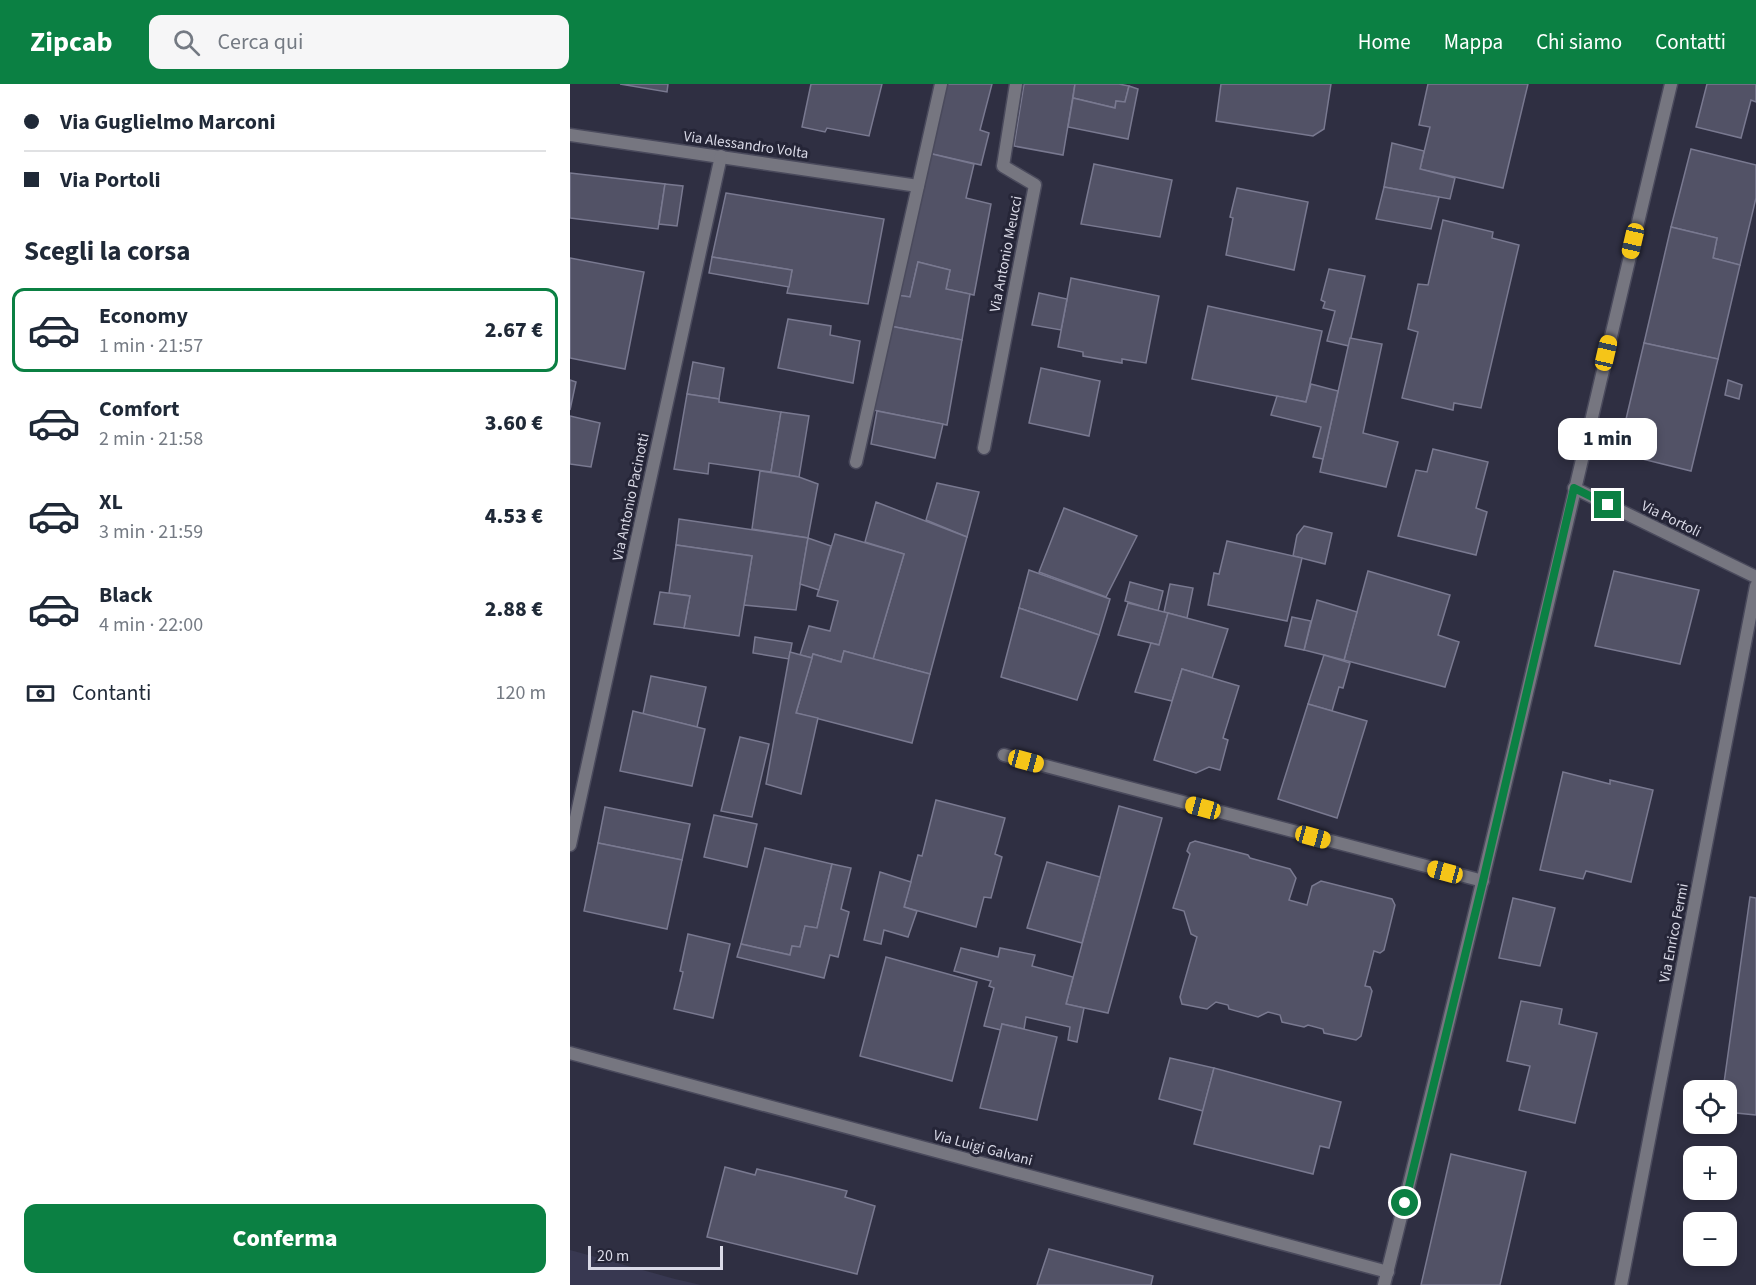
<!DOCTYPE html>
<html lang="it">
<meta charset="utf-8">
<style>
:root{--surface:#fff;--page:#f6f6f7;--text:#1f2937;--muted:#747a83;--line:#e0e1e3;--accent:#0b8043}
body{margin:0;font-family:"Source Sans 3",sans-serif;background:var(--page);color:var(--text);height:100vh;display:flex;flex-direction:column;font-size:22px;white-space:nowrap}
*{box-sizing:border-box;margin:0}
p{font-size:20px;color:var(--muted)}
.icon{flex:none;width:33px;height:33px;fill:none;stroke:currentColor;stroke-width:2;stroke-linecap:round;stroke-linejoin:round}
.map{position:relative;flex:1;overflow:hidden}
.panel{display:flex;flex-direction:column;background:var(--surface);width:570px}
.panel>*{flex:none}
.banner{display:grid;align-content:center;height:132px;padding:0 24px;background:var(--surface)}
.buttons{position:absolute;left:1113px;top:996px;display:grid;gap:12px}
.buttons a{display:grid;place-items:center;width:54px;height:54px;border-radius:12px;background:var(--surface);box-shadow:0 3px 9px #0003;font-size:30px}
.scale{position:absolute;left:18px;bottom:15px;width:135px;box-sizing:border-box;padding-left:6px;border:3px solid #dadae7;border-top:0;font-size:16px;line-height:21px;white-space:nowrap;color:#dadae7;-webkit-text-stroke:4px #252537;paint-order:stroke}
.end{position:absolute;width:27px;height:27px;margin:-14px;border:8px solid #0b8043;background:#fff;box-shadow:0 0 0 3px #fff}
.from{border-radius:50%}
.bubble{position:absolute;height:42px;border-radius:12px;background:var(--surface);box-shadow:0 3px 9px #0003;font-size:20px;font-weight:800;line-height:42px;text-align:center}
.car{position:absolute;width:18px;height:36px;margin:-18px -9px;border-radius:8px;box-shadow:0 0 4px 2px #0007;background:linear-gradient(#f5c518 24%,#345 0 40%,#f5c518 0 76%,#345 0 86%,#f5c518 0)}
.banner b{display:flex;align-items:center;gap:21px;height:57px;font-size:22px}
.banner b+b{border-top:2px solid var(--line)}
.banner i{width:15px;height:15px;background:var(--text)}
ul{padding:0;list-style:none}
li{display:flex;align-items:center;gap:18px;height:84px;margin:0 12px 9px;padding:0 12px;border:3px solid transparent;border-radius:12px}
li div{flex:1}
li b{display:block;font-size:22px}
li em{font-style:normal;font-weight:800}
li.on{border-color:var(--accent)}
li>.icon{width:54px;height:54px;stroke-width:1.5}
h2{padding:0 24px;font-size:27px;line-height:72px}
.pay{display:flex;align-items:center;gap:15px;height:66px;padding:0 24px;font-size:22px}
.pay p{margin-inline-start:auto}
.action{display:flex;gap:12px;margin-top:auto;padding:12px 24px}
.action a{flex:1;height:69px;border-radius:12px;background:var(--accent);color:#fff;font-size:24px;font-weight:800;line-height:69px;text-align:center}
header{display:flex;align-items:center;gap:36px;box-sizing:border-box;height:84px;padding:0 30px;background:var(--accent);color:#fff}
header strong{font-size:28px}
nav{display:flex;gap:33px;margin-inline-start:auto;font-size:21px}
.search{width:420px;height:54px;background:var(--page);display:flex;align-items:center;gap:15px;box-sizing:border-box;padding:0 21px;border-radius:12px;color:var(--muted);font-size:22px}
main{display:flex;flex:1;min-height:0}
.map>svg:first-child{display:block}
.built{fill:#383851}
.building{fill:#525266;stroke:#797990;stroke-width:1.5}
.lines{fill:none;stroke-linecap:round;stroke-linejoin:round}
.street-casing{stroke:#4a4a5c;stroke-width:15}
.street{stroke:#767680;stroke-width:12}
.route{stroke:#0b8043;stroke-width:8}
.labels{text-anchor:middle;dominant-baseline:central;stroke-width:6;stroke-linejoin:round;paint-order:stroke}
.street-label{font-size:15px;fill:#dadae7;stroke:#252537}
</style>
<header>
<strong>Zipcab</strong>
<div class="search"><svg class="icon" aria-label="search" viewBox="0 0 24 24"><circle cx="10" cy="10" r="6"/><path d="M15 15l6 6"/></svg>Cerca qui</div>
<nav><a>Home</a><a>Mappa</a><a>Chi siamo</a><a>Contatti</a></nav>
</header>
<main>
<section class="panel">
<div class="banner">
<b><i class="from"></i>Via Guglielmo Marconi</b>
<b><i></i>Via Portoli</b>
</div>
<h2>Scegli la corsa</h2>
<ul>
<li class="on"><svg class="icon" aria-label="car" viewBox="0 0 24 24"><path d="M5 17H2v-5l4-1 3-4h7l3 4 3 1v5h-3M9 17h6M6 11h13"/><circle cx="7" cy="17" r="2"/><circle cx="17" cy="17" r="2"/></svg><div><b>Economy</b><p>1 min · 21:57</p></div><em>2.67 €</em></li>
<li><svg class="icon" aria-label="car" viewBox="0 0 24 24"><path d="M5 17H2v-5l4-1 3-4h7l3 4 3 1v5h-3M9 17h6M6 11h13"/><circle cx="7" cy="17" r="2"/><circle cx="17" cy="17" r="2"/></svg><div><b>Comfort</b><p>2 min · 21:58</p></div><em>3.60 €</em></li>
<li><svg class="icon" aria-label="car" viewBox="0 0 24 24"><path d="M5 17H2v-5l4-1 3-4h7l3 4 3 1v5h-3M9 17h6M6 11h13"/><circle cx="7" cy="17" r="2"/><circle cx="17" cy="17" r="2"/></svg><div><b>XL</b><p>3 min · 21:59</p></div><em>4.53 €</em></li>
<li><svg class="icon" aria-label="car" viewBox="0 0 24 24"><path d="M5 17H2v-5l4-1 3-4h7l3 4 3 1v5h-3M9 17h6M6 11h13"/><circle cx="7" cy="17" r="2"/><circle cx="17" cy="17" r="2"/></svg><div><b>Black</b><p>4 min · 22:00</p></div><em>2.88 €</em></li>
</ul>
<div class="pay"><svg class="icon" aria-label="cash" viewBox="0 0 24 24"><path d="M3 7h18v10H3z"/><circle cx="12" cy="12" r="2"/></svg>Contanti<p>120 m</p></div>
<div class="action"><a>Conferma</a></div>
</section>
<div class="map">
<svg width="1186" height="1201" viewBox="0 0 1186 1201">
<rect width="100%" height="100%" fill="#2f2f42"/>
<path class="built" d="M 0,1166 L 105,1195 L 131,1201 L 0,1201 Z"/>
<g class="building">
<path d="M 50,0 L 98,0 L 97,8 Z"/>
<path d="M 241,0 L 312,0 L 299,52 L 257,44 L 255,48 L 232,43 Z"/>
<path d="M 374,0 L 422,0 L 410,46 L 419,49 L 411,81 L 358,69 Z"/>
<path d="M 454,0 L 505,0 L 493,71 L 444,62 Z"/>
<path d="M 505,0 L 549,0 L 559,2 L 555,18 L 546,17 L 545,24 L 503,14 Z"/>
<path d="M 651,0 L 761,0 L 754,45 L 743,52 L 646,37 Z"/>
<path d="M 858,0 L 958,0 L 933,104 L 850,85 L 860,43 L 849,41 Z"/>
<path d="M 1137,0 L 1186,0 L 1186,18 L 1181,16 L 1171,54 L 1126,43 Z"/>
<path d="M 559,2 L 568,5 L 558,55 L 498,43 L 503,14 L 545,24 L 546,17 L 555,18 Z"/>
<path d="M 822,59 L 854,67 L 850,85 L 885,94 L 880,115 L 814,103 Z"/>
<path d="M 1121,65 L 1186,81 L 1186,114 L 1170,181 L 1143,174 L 1147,154 L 1101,143 Z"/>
<path d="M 358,69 L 404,80 L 396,114 L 421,120 L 404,211 L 376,205 L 380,186 L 348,178 L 340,213 L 327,211 Z"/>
<path d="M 524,80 L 602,96 L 590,153 L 511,140 Z"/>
<path d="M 0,89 L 95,100 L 88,145 L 0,134 Z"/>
<path d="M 95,100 L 113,102 L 107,142 L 89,140 Z"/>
<path d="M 814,103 L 869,113 L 861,145 L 806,135 Z"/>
<path d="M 667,104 L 738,118 L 724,186 L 656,171 L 663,134 L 660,133 Z"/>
<path d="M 156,109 L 314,135 L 298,220 L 217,209 L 222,186 L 142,173 Z"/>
<path d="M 873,136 L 923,148 L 922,154 L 949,161 L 911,324 L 884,319 L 883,326 L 832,314 L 848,248 L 838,245 L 848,200 L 858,201 Z"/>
<path d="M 1101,143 L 1147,154 L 1143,174 L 1170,181 L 1148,275 L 1074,259 Z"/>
<path d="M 142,173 L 222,186 L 219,203 L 139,189 Z"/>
<path d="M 0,174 L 74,188 L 55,285 L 0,274 Z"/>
<path d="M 348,178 L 380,186 L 376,205 L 400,210 L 392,256 L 320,242 L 327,211 L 340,213 Z"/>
<path d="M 759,185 L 795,192 L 779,262 L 757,257 L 765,227 L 753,224 L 755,218 L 751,216 Z"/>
<path d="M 501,194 L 589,212 L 576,279 L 552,275 L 552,279 L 513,272 L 513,268 L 488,263 Z"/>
<path d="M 469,209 L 497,215 L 491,246 L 462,241 Z"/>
<path d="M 638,222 L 752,247 L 736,318 L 622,295 Z"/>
<path d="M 218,235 L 261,242 L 260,251 L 290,257 L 283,299 L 208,284 Z"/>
<path d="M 320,242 L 392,256 L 377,341 L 303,326 Z"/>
<path d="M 780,254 L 812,260 L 793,349 L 828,358 L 816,403 L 750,388 Z"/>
<path d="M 1074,259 L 1148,275 L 1121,387 L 1048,369 Z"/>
<path d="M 123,278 L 154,284 L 149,315 L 117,310 Z"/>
<path d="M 471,284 L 530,297 L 519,352 L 459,339 Z"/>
<path d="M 0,296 L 6,298 L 0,326 Z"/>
<path d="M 1158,296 L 1172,301 L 1169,315 L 1155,311 Z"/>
<path d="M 741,300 L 768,307 L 753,375 L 743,373 L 751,343 L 701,331 L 707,312 L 736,318 Z"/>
<path d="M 117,310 L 149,315 L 149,318 L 211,328 L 201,388 L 139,379 L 138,390 L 104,385 Z"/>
<path d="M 307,327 L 373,340 L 365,374 L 301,360 Z"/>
<path d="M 211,328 L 239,332 L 229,393 L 201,388 Z"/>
<path d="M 0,332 L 30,339 L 21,383 L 0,380 Z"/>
<path d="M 863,365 L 918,378 L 906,424 L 917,428 L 906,471 L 828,452 L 846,386 L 857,388 Z"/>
<path d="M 190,387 L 229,393 L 248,400 L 238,454 L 182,445 Z"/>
<path d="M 367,399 L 409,408 L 397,453 L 356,436 Z"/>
<path d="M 306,418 L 397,453 L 360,590 L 303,575 L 334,470 L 295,458 Z"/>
<path d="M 494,424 L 567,452 L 536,513 L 469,488 Z"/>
<path d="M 109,435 L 238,454 L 226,526 L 174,521 L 182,472 L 106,461 Z"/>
<path d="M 734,442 L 762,449 L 755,480 L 723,472 L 727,451 Z"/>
<path d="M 265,450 L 334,470 L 303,575 L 274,567 L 271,578 L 243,570 L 242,574 L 230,571 L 239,542 L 260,547 L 268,517 L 247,512 Z"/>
<path d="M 238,454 L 261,462 L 249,506 L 230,500 Z"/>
<path d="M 657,457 L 732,474 L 717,537 L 638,521 L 644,489 L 649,490 Z"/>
<path d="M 106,461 L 182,472 L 169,552 L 114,544 L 120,512 L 99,509 Z"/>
<path d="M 459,486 L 540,515 L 529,551 L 449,524 Z"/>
<path d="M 798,487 L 880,511 L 868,551 L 889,558 L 875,603 L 774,576 Z"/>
<path d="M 1044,487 L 1129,506 L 1110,580 L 1025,562 Z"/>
<path d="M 560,498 L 593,507 L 588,527 L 555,517 Z"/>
<path d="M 600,500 L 623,504 L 617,534 L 594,528 Z"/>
<path d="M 90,508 L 120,512 L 114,544 L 84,540 Z"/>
<path d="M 747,516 L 787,528 L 774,576 L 734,566 Z"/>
<path d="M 558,519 L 598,529 L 589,561 L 548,551 Z"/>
<path d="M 449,524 L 529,551 L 507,616 L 431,593 Z"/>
<path d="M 598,529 L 658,545 L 642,594 L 612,585 L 602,617 L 565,608 L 581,559 L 589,561 Z"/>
<path d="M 722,533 L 741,537 L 734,566 L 715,562 Z"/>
<path d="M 185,553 L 222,559 L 219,575 L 183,569 Z"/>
<path d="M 274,567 L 360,590 L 342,659 L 226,629 L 243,570 L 271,578 Z"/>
<path d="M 220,568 L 242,574 L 226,629 L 248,634 L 231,710 L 196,700 Z"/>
<path d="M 754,571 L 780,579 L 773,604 L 769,603 L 762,627 L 738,620 Z"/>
<path d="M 612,585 L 669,602 L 653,654 L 658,656 L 650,686 L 639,683 L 626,689 L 584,676 Z"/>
<path d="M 81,592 L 136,603 L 127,643 L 73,630 Z"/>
<path d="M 738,620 L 797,637 L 767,734 L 708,715 Z"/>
<path d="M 63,627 L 135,645 L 122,702 L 50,687 Z"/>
<path d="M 170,653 L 199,660 L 182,733 L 151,727 Z"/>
<path d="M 993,688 L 1040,700 L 1040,696 L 1083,706 L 1061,798 L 1016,787 L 1013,795 L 970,786 Z"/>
<path d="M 366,716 L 435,734 L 425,770 L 432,773 L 421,814 L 414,813 L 406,843 L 334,823 L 348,771 L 352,772 Z"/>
<path d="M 549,722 L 592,734 L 538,929 L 496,920 Z"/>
<path d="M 35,723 L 120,740 L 112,776 L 28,759 Z"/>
<path d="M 144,731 L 187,740 L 177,783 L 134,773 Z"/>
<path d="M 625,757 L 678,771 L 680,774 L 720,785 L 726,794 L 719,816 L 737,821 L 742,802 L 751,797 L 822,815 L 825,821 L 814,866 L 810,869 L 804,867 L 795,902 L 800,903 L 802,907 L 791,952 L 786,956 L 754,949 L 753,945 L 738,941 L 734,943 L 712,938 L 710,931 L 698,928 L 688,933 L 659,925 L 658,921 L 646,918 L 637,925 L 612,920 L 610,913 L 627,853 L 621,850 L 614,827 L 603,824 L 620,770 L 617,767 L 620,759 Z"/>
<path d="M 28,759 L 112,776 L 97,845 L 14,827 Z"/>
<path d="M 195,764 L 262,780 L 247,844 L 235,842 L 230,863 L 222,862 L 220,871 L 171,860 Z"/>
<path d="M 477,778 L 530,793 L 512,859 L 457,844 Z"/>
<path d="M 262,780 L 281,784 L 271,825 L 279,828 L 268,873 L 260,871 L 254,894 L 167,873 L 171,860 L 220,871 L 222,862 L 230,863 L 235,842 L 247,844 Z"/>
<path d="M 310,788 L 341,798 L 334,823 L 347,827 L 338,853 L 314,846 L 311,860 L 294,856 Z"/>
<path d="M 1180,813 L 1186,814 L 1186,1031 L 1156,1028 L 1156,1006 L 1153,1006 Z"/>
<path d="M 943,814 L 985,824 L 970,882 L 929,874 Z"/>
<path d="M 118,850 L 160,860 L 143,934 L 104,925 L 113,888 L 110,887 Z"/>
<path d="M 391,864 L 428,873 L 430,864 L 465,871 L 462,882 L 503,893 L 496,920 L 514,924 L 507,958 L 498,956 L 500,943 L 456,933 L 454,945 L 432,940 L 431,946 L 414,942 L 424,904 L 419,902 L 421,897 L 384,887 Z"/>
<path d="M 316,873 L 407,898 L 382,997 L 290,972 Z"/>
<path d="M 951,917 L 992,925 L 989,940 L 1027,949 L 1005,1039 L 949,1026 L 960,982 L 937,977 Z"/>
<path d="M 432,940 L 487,953 L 467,1036 L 410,1024 Z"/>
<path d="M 600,974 L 644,984 L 633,1027 L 589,1015 Z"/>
<path d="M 644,984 L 771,1018 L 759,1064 L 750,1062 L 743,1090 L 624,1060 Z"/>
<path d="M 881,1070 L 956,1088 L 930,1201 L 851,1201 Z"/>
<path d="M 155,1083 L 185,1091 L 187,1085 L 221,1093 L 277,1107 L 275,1113 L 305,1122 L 287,1190 L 137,1153 Z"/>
<path d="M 479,1165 L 583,1192 L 581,1201 L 467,1201 Z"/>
</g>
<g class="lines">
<g class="street-casing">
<g id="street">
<path d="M 0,51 L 348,102"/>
<path d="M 414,364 L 465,101 L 433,82 L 446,0"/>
<path d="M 286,378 L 371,0"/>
<path d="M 1004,404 L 1186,493"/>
<path d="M 434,671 L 913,797"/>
<path d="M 0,761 L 151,72"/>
<path d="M 0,969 L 818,1188"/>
<path d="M 814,1201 C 914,802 1005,400 1101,0"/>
<path d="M 1051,1201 L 1186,502"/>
</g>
</g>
<use href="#street" class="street"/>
</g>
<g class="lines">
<path class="route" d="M 835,1119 L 913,797 L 1004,404 L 1038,421"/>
</g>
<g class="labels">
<g class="street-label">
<text transform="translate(176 61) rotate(8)">Via Alessandro Volta</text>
<text transform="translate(436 170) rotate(-79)">Via Antonio Meucci</text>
<text transform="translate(61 413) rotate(-78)">Via Antonio Pacinotti</text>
<text transform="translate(1101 435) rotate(26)">Via Portoli</text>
<text transform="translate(1104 849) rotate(-79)">Via Enrico Fermi</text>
<text transform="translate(413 1064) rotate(15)">Via Luigi Galvani</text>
</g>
</g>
</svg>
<div class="buttons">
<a><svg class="icon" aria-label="locate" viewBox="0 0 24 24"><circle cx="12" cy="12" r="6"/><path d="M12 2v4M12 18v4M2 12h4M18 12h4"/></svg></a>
<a>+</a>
<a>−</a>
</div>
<div class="scale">20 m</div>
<i class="end from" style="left:835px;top:1119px"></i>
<i class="end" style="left:1038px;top:421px"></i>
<div class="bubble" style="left:988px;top:334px;width:99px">1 min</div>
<i class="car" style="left:1063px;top:157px;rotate:193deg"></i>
<i class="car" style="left:1036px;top:269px;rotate:13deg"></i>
<i class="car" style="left:456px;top:677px;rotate:105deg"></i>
<i class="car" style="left:633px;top:724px;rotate:285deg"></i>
<i class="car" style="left:743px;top:753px;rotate:105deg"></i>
<i class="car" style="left:875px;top:788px;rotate:285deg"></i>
</div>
</main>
